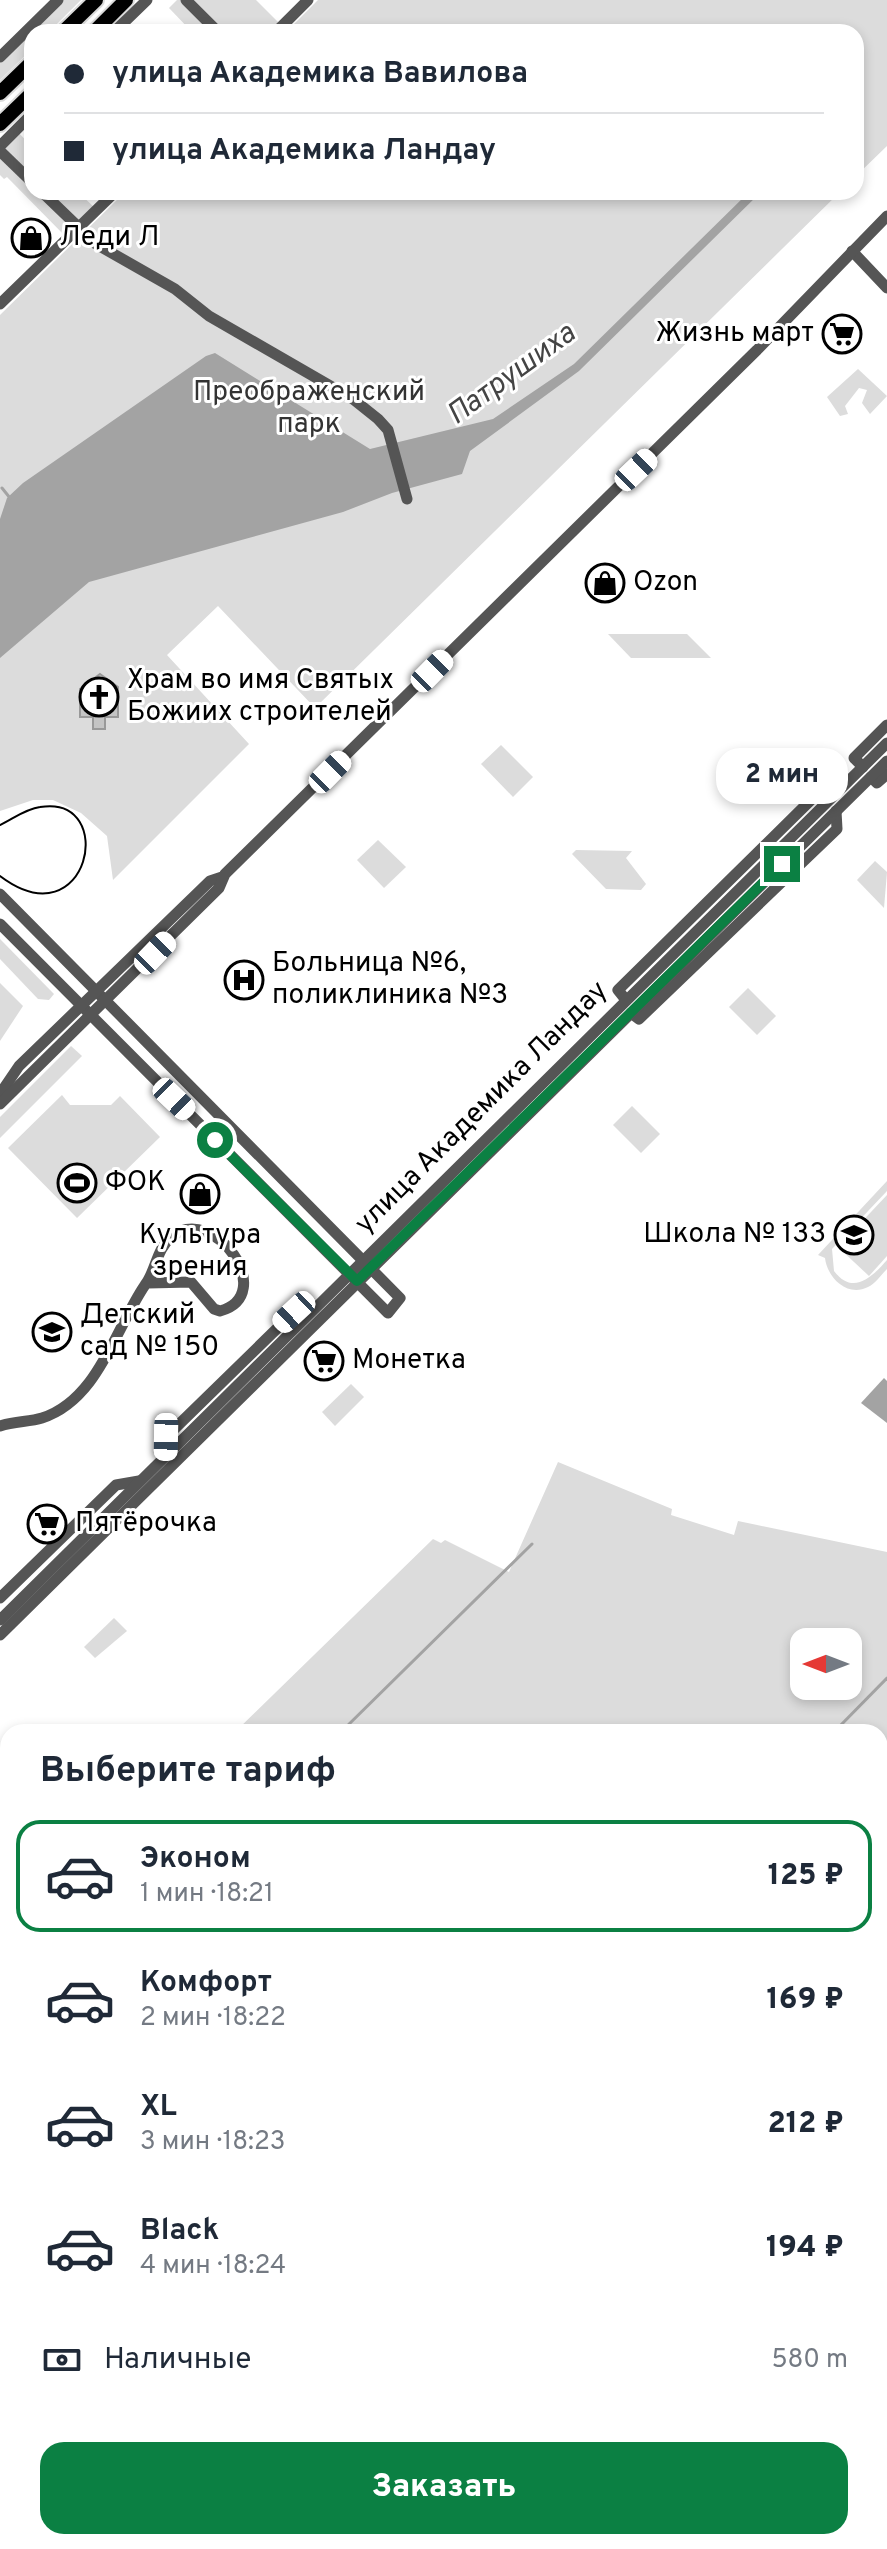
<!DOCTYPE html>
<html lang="ru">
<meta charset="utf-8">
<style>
:root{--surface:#fff;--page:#f2f2f3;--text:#1f2937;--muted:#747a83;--line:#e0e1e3;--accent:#0b8043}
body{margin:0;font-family:Overpass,sans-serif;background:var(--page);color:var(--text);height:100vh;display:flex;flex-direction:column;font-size:30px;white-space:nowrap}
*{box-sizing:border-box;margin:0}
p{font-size:26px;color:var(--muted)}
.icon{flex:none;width:44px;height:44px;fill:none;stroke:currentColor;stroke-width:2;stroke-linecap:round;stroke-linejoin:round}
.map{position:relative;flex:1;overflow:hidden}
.details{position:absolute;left:0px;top:1724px;width:888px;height:826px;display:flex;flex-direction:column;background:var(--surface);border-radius:24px 24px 0 0;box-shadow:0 4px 12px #0003}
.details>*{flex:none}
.guide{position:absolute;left:24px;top:24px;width:840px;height:176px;border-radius:24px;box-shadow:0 4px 12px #0003;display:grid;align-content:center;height:176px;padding:0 40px;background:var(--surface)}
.needle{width:52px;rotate:270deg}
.controls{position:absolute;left:790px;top:1628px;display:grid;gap:16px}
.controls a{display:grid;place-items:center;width:72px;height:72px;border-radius:16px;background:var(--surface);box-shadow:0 4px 12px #0003;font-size:40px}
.end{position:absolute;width:36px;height:36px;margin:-18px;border:10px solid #0b8043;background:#fff;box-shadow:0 0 0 4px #fff}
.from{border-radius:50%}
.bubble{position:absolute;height:56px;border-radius:24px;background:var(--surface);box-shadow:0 4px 12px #0003;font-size:26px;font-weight:800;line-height:56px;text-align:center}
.car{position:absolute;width:24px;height:48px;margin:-24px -12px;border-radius:10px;box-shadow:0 0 6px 2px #0007;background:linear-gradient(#fff 24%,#345 0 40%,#fff 0 76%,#345 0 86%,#fff 0)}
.guide b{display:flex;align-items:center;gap:28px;height:76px;font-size:30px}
.guide b+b{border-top:2px solid var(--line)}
.guide i{width:20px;height:20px;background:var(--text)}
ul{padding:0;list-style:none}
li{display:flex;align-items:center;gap:24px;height:112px;margin:0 16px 12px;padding:0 24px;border:4px solid transparent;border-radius:24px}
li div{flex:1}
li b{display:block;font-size:30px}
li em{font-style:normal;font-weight:800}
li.selected{border-color:var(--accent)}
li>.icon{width:72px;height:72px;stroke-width:1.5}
h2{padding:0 40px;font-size:36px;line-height:96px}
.pay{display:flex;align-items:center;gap:20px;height:88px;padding:0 40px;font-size:30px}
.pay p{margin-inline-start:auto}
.button{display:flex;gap:16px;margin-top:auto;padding:16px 40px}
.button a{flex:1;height:92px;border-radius:24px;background:var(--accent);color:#fff;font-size:32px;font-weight:800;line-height:92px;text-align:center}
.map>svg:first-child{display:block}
.green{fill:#dcdcdc;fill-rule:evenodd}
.water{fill:#a3a3a3}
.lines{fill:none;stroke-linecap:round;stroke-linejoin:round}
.stream{stroke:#a3a3a3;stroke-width:3}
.building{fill:#c4c4c4;stroke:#999;stroke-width:2}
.major-casing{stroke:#dbdbdb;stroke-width:18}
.minor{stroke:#555;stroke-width:11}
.major{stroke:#000;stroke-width:14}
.tram{stroke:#000;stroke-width:2}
.route{stroke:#0b8043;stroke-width:10}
.labels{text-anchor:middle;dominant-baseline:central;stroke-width:6;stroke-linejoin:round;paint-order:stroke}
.poi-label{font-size:28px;fill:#000;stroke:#fff;text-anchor:start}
.park-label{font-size:28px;fill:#333;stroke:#fff}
.street-label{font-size:28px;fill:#000;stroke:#fff}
.water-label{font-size:30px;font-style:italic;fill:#444;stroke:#fff}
</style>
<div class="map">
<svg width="887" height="2549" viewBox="0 0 887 2549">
<rect width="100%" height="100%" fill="#fff"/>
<g class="green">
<path d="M 62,0 L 81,0 L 49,32 L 32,32 L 32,49 L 0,80 L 0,61 Z"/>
<path d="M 177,0 L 256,0 L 279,23 L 270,32 L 192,32 L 169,8 Z"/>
<path d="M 318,0 L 887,0 L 887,146 L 856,176 L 856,32 L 286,32 Z"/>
<path d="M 18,132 L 32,147 L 32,192 L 78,192 L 95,208 L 67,238 L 7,177 L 4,179 L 0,175 L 0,150 Z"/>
<path d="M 125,192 L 840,192 L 315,708 L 218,606 L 167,655 L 249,744 L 113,880 L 107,836 L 81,813 L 53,800 L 33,800 L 0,811 L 0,315 Z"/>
<path d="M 858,369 L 887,396 L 870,414 L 862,403 L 867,390 L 859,388 L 845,406 L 848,414 L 840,416 L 827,397 Z"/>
<path d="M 608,634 L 687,634 L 711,658 L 631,658 Z"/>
<path d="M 501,745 L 533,777 L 513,797 L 481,764 Z"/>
<path d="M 378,840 L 406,867 L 384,888 L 357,860 Z"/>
<path d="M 576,850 L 632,851 L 626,858 L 646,884 L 641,890 L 606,889 L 572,854 Z"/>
<path d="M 875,861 L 887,872 L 884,908 L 857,880 Z"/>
<path d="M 0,939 L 54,994 L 49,1000 L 38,999 L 0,959 Z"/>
<path d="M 0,983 L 23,1006 L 0,1041 Z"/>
<path d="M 748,988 L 776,1016 L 757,1035 L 729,1007 Z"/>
<path d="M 71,1046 L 82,1056 L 0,1138 L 0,1117 Z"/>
<path d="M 62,1095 L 70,1105 L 111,1105 L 120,1096 L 160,1137 L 77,1218 L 8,1148 Z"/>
<path d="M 632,1106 L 660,1134 L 641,1153 L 613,1125 Z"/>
<path d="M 887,1181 L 887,1191 L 832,1249 L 834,1271 C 853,1296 872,1277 887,1260 L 887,1269 C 881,1275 875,1284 868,1287 C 847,1298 827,1277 825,1258 L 818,1255 Z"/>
<path d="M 887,1195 L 887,1256 L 869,1276 L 838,1247 Z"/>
<path d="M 351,1384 L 364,1397 L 335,1426 L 322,1412 Z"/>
<path d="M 558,1462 L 672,1509 L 671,1515 L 734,1535 L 738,1521 L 887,1552 L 887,2396 L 880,2410 L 880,1732 L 235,1732 L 433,1539 L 441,1543 L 445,1540 L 509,1572 ZM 848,1642 L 848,1686 L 804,1686 L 804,1642 Z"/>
<path d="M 114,1618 L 127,1631 L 95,1658 L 84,1647 Z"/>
<path d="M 8,1952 L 8,2322 L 0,2317 L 0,1959 Z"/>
<path d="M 420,2542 L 839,2542 L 837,2549 L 419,2549 Z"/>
</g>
<g class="water">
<path d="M 749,192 L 761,192 L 579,371 L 470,451 L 462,474 L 392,493 L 343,512 L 89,582 L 0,658 L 0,519 L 7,498 L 23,483 L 206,356 L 215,353 L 370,449 L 493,419 L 574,364 Z"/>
<path d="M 884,1378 L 887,1381 L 887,1423 L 861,1403 Z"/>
</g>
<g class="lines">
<g class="stream">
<path d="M 2,488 L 10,498"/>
<path d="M 341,1732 L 532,1544"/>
<path d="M 834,1732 L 887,1678"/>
<path d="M 880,1802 L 887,1795"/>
<path d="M 0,2073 L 8,2065"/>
<path d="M 0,2101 L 8,2110"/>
<path d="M 880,2418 L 887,2393"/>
<path d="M 614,2549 L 647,2542"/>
</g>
</g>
<path class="building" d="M 100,674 L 118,687 L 118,717 L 105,717 L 105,729 L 93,729 L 93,717 L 80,717 L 80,689 Z"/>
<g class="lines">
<g class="major-casing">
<g id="major">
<path d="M 63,32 L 96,0"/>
<path d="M 94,32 L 126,0"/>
<path d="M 0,93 L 32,62"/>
<path d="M 0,124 L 32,93"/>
</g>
</g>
<g class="minor">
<path d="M 186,0 L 218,32"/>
<path d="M 114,32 L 147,0"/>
<path d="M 276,32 L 308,0"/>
<path d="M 0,57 L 58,0"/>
<path d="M 0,146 L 32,114"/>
<path d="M 0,151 L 32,182"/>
<path d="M 42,192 L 96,244 L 175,289 L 209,316 L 353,399 L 378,419 L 388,430 L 407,499"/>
<path d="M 852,251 L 887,288"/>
<path d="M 0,304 L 115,192"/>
<path d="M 863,767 L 854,758 L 887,725"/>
<path d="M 871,777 L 877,783 L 887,774"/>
<path d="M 0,894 L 400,1298 L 388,1313 L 0,924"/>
<path d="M 626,1000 L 618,990 L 818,793 L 834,795"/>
<path d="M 631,1013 L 639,1019 L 837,829 L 836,811"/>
<path d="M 0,1094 L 19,1066 L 210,881 L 222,877"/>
<path d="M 0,1104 L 219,888 L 225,874 L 757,350 L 887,216"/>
<path d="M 0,1426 C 14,1421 29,1422 42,1418 C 98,1400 115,1329 145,1285 C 156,1271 156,1250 171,1237 C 214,1202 279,1295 220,1311 L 214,1309 L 191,1282 L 148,1283"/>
<path d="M 166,1455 L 166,1437 L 294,1312 L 311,1310"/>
<path d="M 0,1598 L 116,1485 L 139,1481"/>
<path d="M 0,1620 L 887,743"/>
<path d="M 0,1635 L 887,761"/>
</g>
<use href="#major" class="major"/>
<path class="tram" d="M 0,825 C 13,819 25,809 40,807 C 119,794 89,943 0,876"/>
</g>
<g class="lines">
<path class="route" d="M 215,1140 L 357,1281 L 782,864"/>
</g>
<defs>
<g id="shop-ring" transform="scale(2)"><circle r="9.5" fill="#fff" stroke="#000" stroke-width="1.5"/><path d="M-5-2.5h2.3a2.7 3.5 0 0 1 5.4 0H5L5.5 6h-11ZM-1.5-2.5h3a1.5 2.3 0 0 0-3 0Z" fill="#000"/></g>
<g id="supermarket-ring" transform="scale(2)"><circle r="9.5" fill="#fff" stroke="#000" stroke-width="1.5"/><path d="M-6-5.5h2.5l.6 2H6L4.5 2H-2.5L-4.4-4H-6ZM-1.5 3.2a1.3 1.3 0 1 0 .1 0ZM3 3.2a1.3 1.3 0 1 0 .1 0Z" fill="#000"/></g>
<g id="church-ring" transform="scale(2)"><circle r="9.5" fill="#fff" stroke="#000" stroke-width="1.5"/><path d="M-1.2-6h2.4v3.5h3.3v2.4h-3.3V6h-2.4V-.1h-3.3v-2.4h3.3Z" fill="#000"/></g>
<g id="hospital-ring" transform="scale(2)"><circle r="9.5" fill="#fff" stroke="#000" stroke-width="1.5"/><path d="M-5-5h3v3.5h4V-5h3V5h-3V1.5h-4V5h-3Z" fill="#000"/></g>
<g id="stadium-ring" transform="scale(2)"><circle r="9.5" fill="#fff" stroke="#000" stroke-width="1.5"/><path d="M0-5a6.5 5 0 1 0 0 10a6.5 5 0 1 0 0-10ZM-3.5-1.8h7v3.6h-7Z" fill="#000"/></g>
<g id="school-ring" transform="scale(2)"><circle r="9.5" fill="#fff" stroke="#000" stroke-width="1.5"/><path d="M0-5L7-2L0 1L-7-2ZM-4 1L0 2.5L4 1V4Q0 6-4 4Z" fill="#000"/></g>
</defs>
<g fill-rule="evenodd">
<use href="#shop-ring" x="31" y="238"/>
<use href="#supermarket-ring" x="842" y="334"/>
<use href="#shop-ring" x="605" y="583"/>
<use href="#church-ring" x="99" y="697"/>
<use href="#hospital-ring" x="244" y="980"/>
<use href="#stadium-ring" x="77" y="1183"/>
<use href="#shop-ring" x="200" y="1194"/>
<use href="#school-ring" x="854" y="1235"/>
<use href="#school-ring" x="52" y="1332"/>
<use href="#supermarket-ring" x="324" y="1361"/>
<use href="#supermarket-ring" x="47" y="1524"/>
</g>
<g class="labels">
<g class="poi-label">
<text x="59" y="238">Леди Л</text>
<text x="814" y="334" text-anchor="end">Жизнь март</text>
<text x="633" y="583">Ozon</text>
<text x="127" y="681">Храм во имя Святых<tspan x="127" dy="32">Божиих строителей</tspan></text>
<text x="272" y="964">Больница №6,<tspan x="272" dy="32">поликлиника №3</tspan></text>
<text x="105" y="1183">ФОК</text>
<text x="826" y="1235" text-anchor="end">Школа № 133</text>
<text x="200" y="1236" text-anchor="middle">Культура<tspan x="200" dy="32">зрения</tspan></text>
<text x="80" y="1316">Детский<tspan x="80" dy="32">сад № 150</tspan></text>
<text x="352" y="1361">Монетка</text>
<text x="75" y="1524">Пятёрочка</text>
</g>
<g class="park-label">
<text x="309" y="393">Преображенский<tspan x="309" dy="32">парк</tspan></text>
</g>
<g class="street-label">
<text transform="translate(482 1108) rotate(-45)">улица Академика Ландау</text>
</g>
<g class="water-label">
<text transform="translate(512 375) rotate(-36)">Патрушиха</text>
</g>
</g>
</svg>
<div class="controls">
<a><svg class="needle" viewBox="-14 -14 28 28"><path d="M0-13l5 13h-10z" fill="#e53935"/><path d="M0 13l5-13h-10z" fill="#747a83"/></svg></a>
</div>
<i class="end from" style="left:215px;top:1140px"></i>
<i class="end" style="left:782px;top:864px"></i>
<div class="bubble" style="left:716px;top:748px;width:132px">2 мин</div>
<i class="car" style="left:636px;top:470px;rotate:46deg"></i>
<i class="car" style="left:432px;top:671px;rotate:45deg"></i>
<i class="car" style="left:330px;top:772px;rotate:45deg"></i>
<i class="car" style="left:155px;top:953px;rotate:44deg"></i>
<i class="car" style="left:174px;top:1099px;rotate:134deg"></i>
<i class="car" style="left:294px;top:1312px;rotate:227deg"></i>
<i class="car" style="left:166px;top:1437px;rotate:181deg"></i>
<div class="guide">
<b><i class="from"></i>улица Академика Вавилова</b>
<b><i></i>улица Академика Ландау</b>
</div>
<section class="details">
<h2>Выберите тариф</h2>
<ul>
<li class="selected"><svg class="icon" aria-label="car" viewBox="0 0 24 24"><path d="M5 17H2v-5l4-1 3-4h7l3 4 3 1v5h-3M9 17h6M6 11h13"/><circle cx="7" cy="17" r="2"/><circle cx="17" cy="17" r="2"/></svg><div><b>Эконом</b><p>1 мин · 18:21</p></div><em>125 ₽</em></li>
<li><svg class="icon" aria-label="car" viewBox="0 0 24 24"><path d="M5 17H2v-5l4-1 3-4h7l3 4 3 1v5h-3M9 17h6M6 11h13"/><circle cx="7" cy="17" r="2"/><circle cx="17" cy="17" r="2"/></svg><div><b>Комфорт</b><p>2 мин · 18:22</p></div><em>169 ₽</em></li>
<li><svg class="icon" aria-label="car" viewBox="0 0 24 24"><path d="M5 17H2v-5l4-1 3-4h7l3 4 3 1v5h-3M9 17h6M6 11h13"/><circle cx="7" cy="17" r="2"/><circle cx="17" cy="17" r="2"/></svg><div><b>XL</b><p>3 мин · 18:23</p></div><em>212 ₽</em></li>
<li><svg class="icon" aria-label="car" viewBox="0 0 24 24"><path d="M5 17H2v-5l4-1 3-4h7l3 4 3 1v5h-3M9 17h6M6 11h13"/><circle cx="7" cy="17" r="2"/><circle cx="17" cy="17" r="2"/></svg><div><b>Black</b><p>4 мин · 18:24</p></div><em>194 ₽</em></li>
</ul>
<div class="pay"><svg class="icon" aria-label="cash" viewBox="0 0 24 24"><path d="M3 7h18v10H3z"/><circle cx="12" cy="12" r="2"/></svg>Наличные<p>580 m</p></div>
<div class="button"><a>Заказать</a></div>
</section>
</div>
